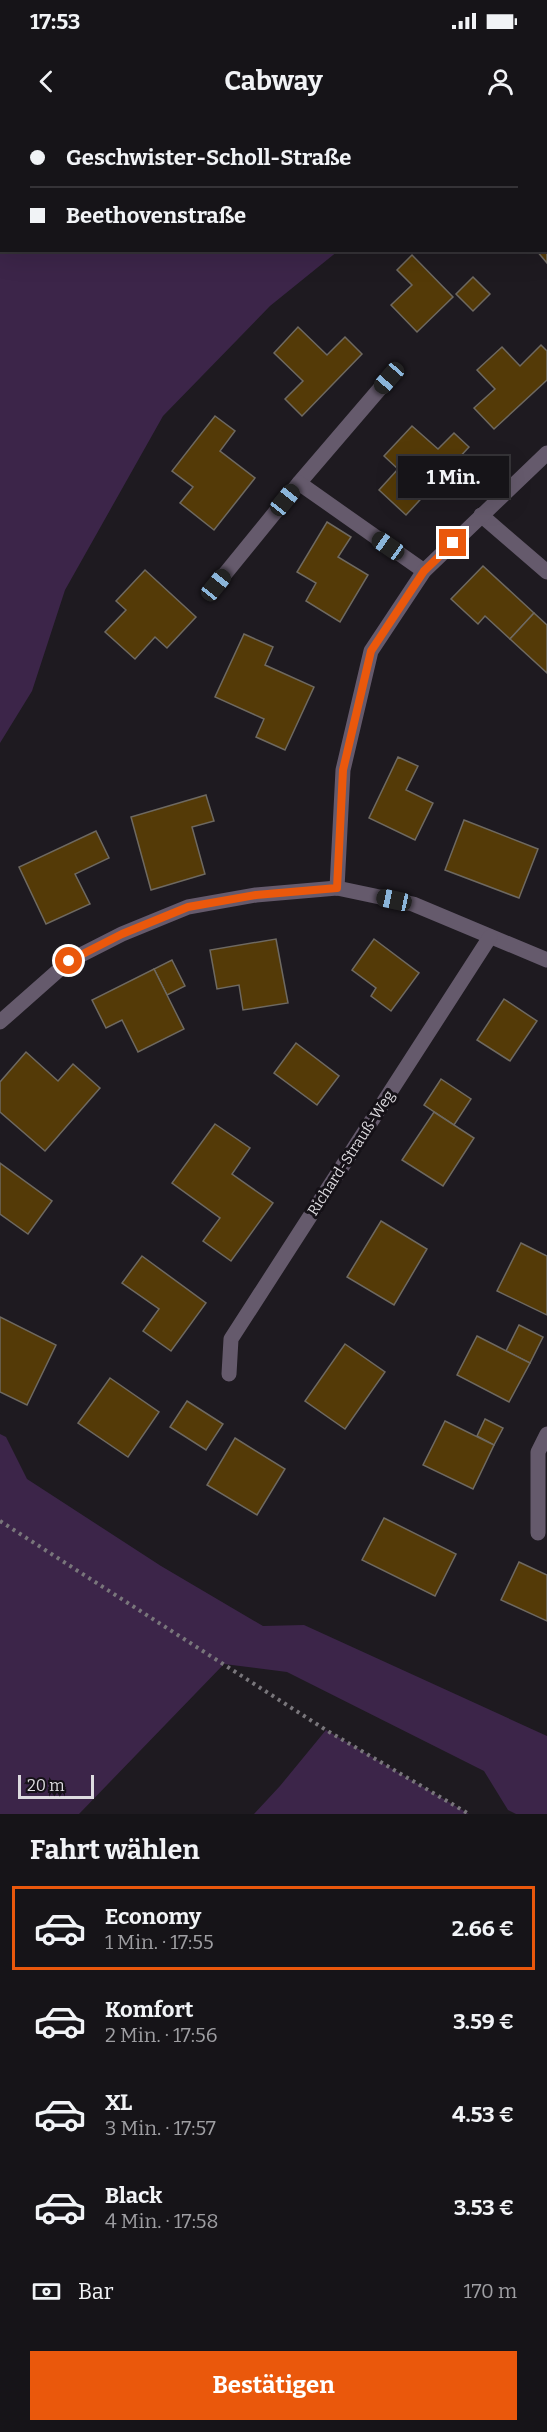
<!DOCTYPE html>
<html lang="de">
<meta charset="utf-8">
<style>
:root{--surface:#161418;--page:#1f1d21;--text:#f1f3f6;--muted:#9e9ea2;--line:#353337;--accent:#ea580c}
body{margin:0;font-family:Bitter,serif;background:var(--page);color:var(--text);height:100vh;display:flex;flex-direction:column;font-size:22px;white-space:nowrap}
*{box-sizing:border-box;margin:0}
p{font-size:20px;color:var(--muted)}
.icon{flex:none;width:33px;height:33px;fill:none;stroke:currentColor;stroke-width:2;stroke-linecap:round;stroke-linejoin:round}
.map{position:relative;height:1694px;overflow:hidden}
.drawer{display:flex;flex-direction:column;background:var(--surface);flex:1}
.drawer>*{flex:none}
.guide{position:absolute;left:0px;top:0px;width:548px;height:132px;box-shadow:0 6px 24px #0002,0 0 0 2px var(--line);display:grid;align-content:center;height:132px;padding:0 30px;background:var(--surface)}
.scale{position:absolute;left:18px;bottom:15px;width:76px;box-sizing:border-box;padding-left:6px;border:3px solid #dedce0;border-top:0;font-size:16px;line-height:21px;white-space:nowrap;color:#dedce0;-webkit-text-stroke:4px #151117;paint-order:stroke}
.end{position:absolute;width:27px;height:27px;margin:-14px;border:8px solid #ea580c;background:#fff;box-shadow:0 0 0 3px #fff}
.from{border-radius:50%}
.bubble{position:absolute;height:42px;border-radius:0px;background:var(--surface);box-shadow:0 6px 24px #0002,0 0 0 2px var(--line);font-size:20px;font-weight:700;line-height:42px;text-align:center}
.car{position:absolute;width:18px;height:36px;margin:-18px -9px;border-radius:8px;box-shadow:0 0 4px 2px #0007;background:linear-gradient(#222 24%,#8ab4d8 0 40%,#222 0 76%,#8ab4d8 0 86%,#222 0)}
.guide b{display:flex;align-items:center;gap:21px;height:57px;font-size:22px}
.guide b+b{border-top:2px solid var(--line)}
.guide i{width:15px;height:15px;background:var(--text)}
ul{padding:0;list-style:none}
li{display:flex;align-items:center;gap:18px;height:84px;margin:0 12px 9px;padding:0 18px;border:3px solid transparent;border-radius:0px}
li div{flex:1}
li b{display:block;font-size:22px}
li em{font-style:normal;font-weight:700}
li.active{border-color:var(--accent)}
li>.icon{width:54px;height:54px;stroke-width:1.5}
h2{padding:0 30px;font-size:27px;line-height:72px}
.pay{display:flex;align-items:center;gap:15px;height:66px;padding:0 30px;font-size:22px}
.pay p{margin-inline-start:auto}
.action{display:flex;gap:12px;margin-top:auto;padding:12px 30px}
.action a{flex:1;height:69px;border-radius:0px;background:var(--accent);color:#fff;font-size:24px;font-weight:700;line-height:69px;text-align:center}
.status{display:flex;justify-content:space-between;align-items:center;height:42px;padding:0 30px;background:var(--surface);direction:ltr}
.status svg{height:16px;fill:currentColor}
header{display:flex;justify-content:space-between;align-items:center;height:78px;padding:0 30px;background:var(--surface);font-size:27px;font-weight:700}
.map>svg:first-child{display:block}
.green{fill:#3c2549}
.building{fill:#543a07;stroke:#6e6961;stroke-width:1.5}
.lines{fill:none;stroke-linecap:round;stroke-linejoin:round}
.path{stroke:#79767b;stroke-width:4;stroke-dasharray:3 4.5;stroke-linecap:butt}
.street{stroke:#655a6c;stroke-width:15}
.secondary{stroke:#8f7d9b;stroke-width:15}
.route{stroke:#ea580c;stroke-width:8}
.labels{text-anchor:middle;dominant-baseline:central;stroke-width:6;stroke-linejoin:round;paint-order:stroke}
.street-label{font-size:15px;fill:#dedce0;stroke:#151117}
</style>
<div class="status"><b>17:53</b><svg viewBox="0 0 49 12"><path d="M0 12V9h3v3zM5 12V6h3v6zM10 12V3h3v9zM15 12V0h3v12zM26 1h20v11H26zM47 4h2v5h-2z"/></svg></div>
<header><svg class="icon" aria-label="back" viewBox="0 0 24 24"><path d="M15 5l-7 7 7 7"/></svg>Cabway<svg class="icon" aria-label="person" viewBox="0 0 24 24"><circle cx="12" cy="8" r="4"/><path d="M4 21q1-7 8-7t8 7"/></svg></header>
<div class="map">
<svg width="547" height="1694" viewBox="0 0 547 1694">
<rect width="100%" height="100%" fill="#1e1a20"/>
<g class="green">
<path d="M 0,104 L 2,130 L 338,131 L 270,186 L 163,296 L 65,470 L 32,571 L 0,623 Z"/>
<path d="M 0,1314 L 6,1317 L 27,1359 L 161,1446 L 263,1506 L 304,1505 L 547,1616 L 547,1694 L 516,1694 L 508,1690 L 484,1651 L 287,1552 L 224,1544 L 79,1694 L 0,1694 Z"/>
<path d="M 326,1610 L 469,1694 L 254,1694 L 280,1666 Z"/>
</g>
<g class="building">
<path d="M 547,105 L 547,143 L 536,130 L 546,130 Z"/>
<path d="M 412,135 L 453,177 L 417,212 L 391,185 L 412,165 L 397,150 Z"/>
<path d="M 473,157 L 490,174 L 473,191 L 456,174 Z"/>
<path d="M 298,207 L 327,235 L 345,217 L 362,234 L 302,296 L 285,279 L 303,261 L 274,233 Z"/>
<path d="M 541,225 L 547,231 L 547,260 L 494,309 L 474,288 L 495,269 L 477,250 L 502,227 L 520,246 Z"/>
<path d="M 215,296 L 235,311 L 220,331 L 255,358 L 214,410 L 180,383 L 193,367 L 172,351 Z"/>
<path d="M 412,306 L 438,329 L 454,313 L 469,327 L 406,395 L 379,370 L 398,349 L 384,336 Z"/>
<path d="M 327,402 L 351,417 L 338,437 L 368,455 L 340,502 L 306,481 L 316,463 L 297,452 Z"/>
<path d="M 483,446 L 534,493 L 510,519 L 485,496 L 478,504 L 451,479 Z"/>
<path d="M 145,450 L 196,497 L 167,528 L 155,517 L 135,539 L 105,512 L 126,490 L 116,481 Z"/>
<path d="M 534,493 L 547,505 L 547,553 L 510,519 Z"/>
<path d="M 244,514 L 273,527 L 265,545 L 314,567 L 285,630 L 256,617 L 264,599 L 215,577 Z"/>
<path d="M 398,637 L 418,646 L 406,670 L 433,683 L 415,720 L 369,698 Z"/>
<path d="M 206,675 L 214,701 L 192,707 L 205,754 L 151,770 L 131,697 Z"/>
<path d="M 464,700 L 538,729 L 519,778 L 445,750 Z"/>
<path d="M 96,711 L 109,738 L 75,754 L 90,784 L 46,804 L 19,747 Z"/>
<path d="M 276,819 L 288,883 L 243,890 L 239,865 L 217,869 L 210,830 Z"/>
<path d="M 374,819 L 419,853 L 391,891 L 371,876 L 376,868 L 352,850 Z"/>
<path d="M 172,840 L 185,866 L 167,875 L 154,849 Z"/>
<path d="M 154,849 L 184,909 L 138,932 L 122,900 L 106,908 L 92,880 Z"/>
<path d="M 504,879 L 537,901 L 510,941 L 477,920 Z"/>
<path d="M 296,923 L 339,956 L 317,985 L 274,953 Z"/>
<path d="M 26,932 L 58,961 L 73,944 L 100,968 L 45,1031 L 0,992 L 0,962 Z"/>
<path d="M 441,959 L 471,979 L 454,1005 L 424,985 Z"/>
<path d="M 434,992 L 474,1018 L 443,1066 L 402,1040 Z"/>
<path d="M 215,1004 L 250,1028 L 232,1054 L 273,1083 L 231,1141 L 203,1121 L 220,1098 L 172,1063 Z"/>
<path d="M 0,1043 L 52,1081 L 28,1114 L 0,1094 Z"/>
<path d="M 381,1101 L 427,1129 L 394,1185 L 347,1157 Z"/>
<path d="M 521,1123 L 547,1136 L 547,1195 L 497,1171 Z"/>
<path d="M 142,1136 L 206,1183 L 171,1231 L 143,1211 L 159,1189 L 122,1163 Z"/>
<path d="M 0,1197 L 56,1225 L 27,1285 L 0,1272 Z"/>
<path d="M 519,1205 L 543,1217 L 530,1243 L 506,1231 Z"/>
<path d="M 477,1216 L 530,1243 L 509,1282 L 457,1255 Z"/>
<path d="M 345,1224 L 385,1252 L 345,1309 L 305,1281 Z"/>
<path d="M 110,1258 L 159,1292 L 128,1337 L 78,1303 Z"/>
<path d="M 187,1281 L 223,1304 L 206,1330 L 170,1307 Z"/>
<path d="M 485,1299 L 503,1308 L 494,1325 L 477,1316 Z"/>
<path d="M 445,1301 L 494,1325 L 473,1369 L 423,1345 Z"/>
<path d="M 235,1318 L 285,1349 L 257,1395 L 207,1365 Z"/>
<path d="M 384,1398 L 456,1434 L 435,1476 L 362,1440 Z"/>
<path d="M 519,1442 L 547,1455 L 547,1501 L 501,1480 Z"/>
</g>
<g class="lines">
<g class="path">
<path d="M 539,0 L 540,2"/>
<path d="M 105,2 L 105,0"/>
<path d="M 225,2 L 233,0"/>
<path d="M 546,8 L 547,9"/>
<path d="M 0,63 L 2,62"/>
<path d="M 0,1401 L 326,1610 L 469,1694"/>
</g>
<g class="street">
<path d="M 299,363 L 389,258"/>
<path d="M 481,395 L 547,452"/>
<path d="M 216,465 L 299,363 L 424,451"/>
<path d="M 337,768 L 343,650 L 371,531 L 424,451 L 547,333"/>
<path d="M 0,902 L 69,841 L 122,814 L 188,787 L 256,775 L 337,768 L 413,784 L 547,840"/>
<path d="M 229,1254 L 231,1219 L 490,817"/>
<path d="M 538,1413 L 538,1332 L 547,1314"/>
</g>
<g class="secondary">
<path d="M 363,1 L 387,0"/>
<path d="M 0,90 L 2,89"/>
</g>
</g>
<g class="lines">
<path class="route" d="M 69,841 L 122,814 L 188,787 L 256,775 L 337,768 L 343,650 L 371,531 L 424,451 L 453,423"/>
</g>
<g class="labels">
<g class="street-label">
<text transform="translate(351 1033) rotate(-57)">Richard-Strauß-Weg</text>
</g>
</g>
</svg>
<div class="scale">20 m</div>
<i class="end from" style="left:69px;top:841px"></i>
<i class="end" style="left:453px;top:423px"></i>
<div class="bubble" style="left:398px;top:336px;width:111px">1 Min.</div>
<i class="car" style="left:389px;top:258px;rotate:221deg"></i>
<i class="car" style="left:285px;top:380px;rotate:39deg"></i>
<i class="car" style="left:388px;top:426px;rotate:305deg"></i>
<i class="car" style="left:216px;top:465px;rotate:39deg"></i>
<i class="car" style="left:394px;top:780px;rotate:282deg"></i>
<div class="guide">
<b><i class="from"></i>Geschwister-Scholl-Straße</b>
<b><i></i>Beethovenstraße</b>
</div>
</div>
<section class="drawer">
<h2>Fahrt wählen</h2>
<ul>
<li class="active"><svg class="icon" aria-label="car" viewBox="0 0 24 24"><path d="M5 17H2v-5l4-1 3-4h7l3 4 3 1v5h-3M9 17h6M6 11h13"/><circle cx="7" cy="17" r="2"/><circle cx="17" cy="17" r="2"/></svg><div><b>Economy</b><p>1 Min. · 17:55</p></div><em>2.66 €</em></li>
<li><svg class="icon" aria-label="car" viewBox="0 0 24 24"><path d="M5 17H2v-5l4-1 3-4h7l3 4 3 1v5h-3M9 17h6M6 11h13"/><circle cx="7" cy="17" r="2"/><circle cx="17" cy="17" r="2"/></svg><div><b>Komfort</b><p>2 Min. · 17:56</p></div><em>3.59 €</em></li>
<li><svg class="icon" aria-label="car" viewBox="0 0 24 24"><path d="M5 17H2v-5l4-1 3-4h7l3 4 3 1v5h-3M9 17h6M6 11h13"/><circle cx="7" cy="17" r="2"/><circle cx="17" cy="17" r="2"/></svg><div><b>XL</b><p>3 Min. · 17:57</p></div><em>4.53 €</em></li>
<li><svg class="icon" aria-label="car" viewBox="0 0 24 24"><path d="M5 17H2v-5l4-1 3-4h7l3 4 3 1v5h-3M9 17h6M6 11h13"/><circle cx="7" cy="17" r="2"/><circle cx="17" cy="17" r="2"/></svg><div><b>Black</b><p>4 Min. · 17:58</p></div><em>3.53 €</em></li>
</ul>
<div class="pay"><svg class="icon" aria-label="cash" viewBox="0 0 24 24"><path d="M3 7h18v10H3z"/><circle cx="12" cy="12" r="2"/></svg>Bar<p>170 m</p></div>
<div class="action"><a>Bestätigen</a></div>
</section>
